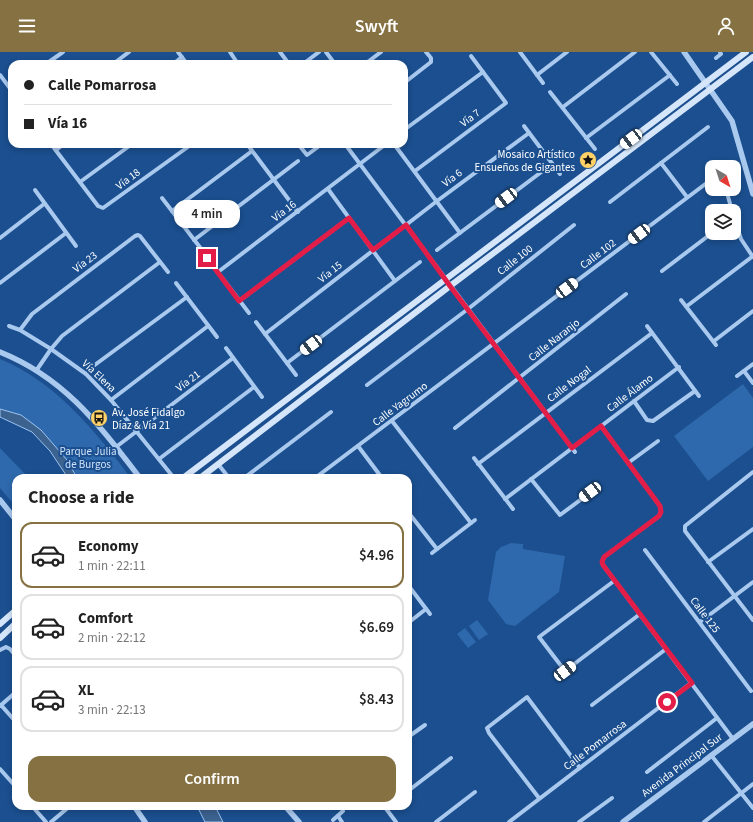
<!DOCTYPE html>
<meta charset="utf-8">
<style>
:root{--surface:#fff;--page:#f2f2f2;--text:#222;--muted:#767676;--line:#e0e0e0;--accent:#857141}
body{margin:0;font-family:"Source Sans 3",sans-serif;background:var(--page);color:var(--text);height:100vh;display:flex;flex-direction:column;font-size:15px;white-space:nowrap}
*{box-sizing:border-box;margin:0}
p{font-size:13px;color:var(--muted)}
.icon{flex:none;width:22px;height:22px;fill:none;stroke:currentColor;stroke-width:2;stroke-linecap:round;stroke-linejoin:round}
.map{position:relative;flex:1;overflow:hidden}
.drawer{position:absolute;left:12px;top:422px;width:400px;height:336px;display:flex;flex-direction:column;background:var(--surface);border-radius:12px;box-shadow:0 2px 6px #0003}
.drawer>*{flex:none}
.top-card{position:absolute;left:8px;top:8px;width:400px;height:88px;border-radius:12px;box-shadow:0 2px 6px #0003;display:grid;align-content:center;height:88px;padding:0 16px;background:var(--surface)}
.needle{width:26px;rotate:141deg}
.tools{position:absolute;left:705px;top:108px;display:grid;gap:8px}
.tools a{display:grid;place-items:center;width:36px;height:36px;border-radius:8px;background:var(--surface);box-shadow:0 2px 6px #0003;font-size:20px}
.end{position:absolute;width:18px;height:18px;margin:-9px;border:5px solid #e11d48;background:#fff;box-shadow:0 0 0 2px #fff}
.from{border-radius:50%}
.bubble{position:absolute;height:28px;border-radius:12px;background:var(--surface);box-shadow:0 2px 6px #0003;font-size:13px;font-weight:600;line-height:28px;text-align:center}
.car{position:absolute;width:12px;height:24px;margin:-12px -6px;border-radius:5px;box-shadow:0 0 3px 1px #0007;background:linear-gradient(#fff 24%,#345 0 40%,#fff 0 76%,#345 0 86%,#fff 0)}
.top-card b{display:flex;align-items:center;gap:14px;height:38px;font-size:15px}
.top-card b+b{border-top:1px solid var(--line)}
.top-card i{width:10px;height:10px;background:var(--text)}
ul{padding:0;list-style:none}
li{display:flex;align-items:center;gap:12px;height:66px;margin:0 8px 6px;padding:0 8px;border:2px solid var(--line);border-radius:12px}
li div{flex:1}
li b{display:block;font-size:15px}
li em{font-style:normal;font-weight:600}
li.on{border-color:var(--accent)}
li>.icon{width:36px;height:36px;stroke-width:1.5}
h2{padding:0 16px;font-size:18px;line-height:48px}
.cta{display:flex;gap:8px;margin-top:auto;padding:8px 16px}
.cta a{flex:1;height:46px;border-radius:12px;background:var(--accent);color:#fff;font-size:16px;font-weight:600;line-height:46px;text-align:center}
header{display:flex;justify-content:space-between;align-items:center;height:52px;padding:0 16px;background:var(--accent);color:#fff;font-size:18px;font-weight:600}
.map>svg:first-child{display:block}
.green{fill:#2e69ad}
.water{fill:#3c6290;stroke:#9cc4f0}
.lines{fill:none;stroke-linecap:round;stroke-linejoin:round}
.minor{stroke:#a9c9ee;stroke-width:4}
.tertiary{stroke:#a9c9ee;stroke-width:5.5}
.secondary{stroke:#d6e6fa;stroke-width:6}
.route{stroke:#e11d48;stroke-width:5}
.labels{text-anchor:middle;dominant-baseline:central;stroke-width:4;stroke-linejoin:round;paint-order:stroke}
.street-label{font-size:11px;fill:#fff;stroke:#1b4f8f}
.poi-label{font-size:11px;fill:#fff;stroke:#1b4f8f;text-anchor:end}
.park-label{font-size:11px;fill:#cfe3fa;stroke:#1b4f8f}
</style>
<header><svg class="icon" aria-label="menu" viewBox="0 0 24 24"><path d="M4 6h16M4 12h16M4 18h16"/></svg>Swyft<svg class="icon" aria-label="person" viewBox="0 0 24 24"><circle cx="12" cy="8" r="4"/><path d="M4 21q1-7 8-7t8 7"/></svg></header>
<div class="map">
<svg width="753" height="770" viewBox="0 0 753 770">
<rect width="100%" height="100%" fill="#1b4f8f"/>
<g class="green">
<path d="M 0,307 C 56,330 95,379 131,426 L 77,426 L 67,408 L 7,359 L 0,357 Z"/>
<path d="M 743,332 L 753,346 L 753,395 L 708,429 L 674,384 Z"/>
<path d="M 0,396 L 29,426 L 16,426 L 16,455 L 0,436 Z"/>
<path d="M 511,491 L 523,492 L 523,497 L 565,504 L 559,540 L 515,574 L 506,572 L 488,548 L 496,500 L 501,495 Z"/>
<path d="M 477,568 L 488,582 L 479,588 L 469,574 Z"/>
<path d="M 465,576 L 476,590 L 468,596 L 457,582 Z"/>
</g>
<g class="water">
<path d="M 0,357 L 21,363 L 41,378 L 67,408 L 77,426 L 68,426 L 50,399 L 32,380 L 0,365 Z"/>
<path d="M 197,754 L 215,754 L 223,770 L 205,770 Z"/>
</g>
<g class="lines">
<g class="minor">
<path d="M 178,0 L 187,12"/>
<path d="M 230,0 L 238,12"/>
<path d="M 280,0 L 289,12"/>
<path d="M 326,0 L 335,12"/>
<path d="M 520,0 L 543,31"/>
<path d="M 651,0 L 677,32"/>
<path d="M 716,6 L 721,2 L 720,0"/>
<path d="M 46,12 L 63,0"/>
<path d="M 113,12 L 129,0"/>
<path d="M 173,12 L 182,5"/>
<path d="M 303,12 L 319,0"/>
<path d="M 365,12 L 381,0"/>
<path d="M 0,23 L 12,39"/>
<path d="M 537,23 L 567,0"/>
<path d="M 404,31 L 431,10 L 431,6 L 426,0"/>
<path d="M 550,40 L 595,97"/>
<path d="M 563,55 L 635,0"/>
<path d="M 524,74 L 560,122"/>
<path d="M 404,78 L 483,20"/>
<path d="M 586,86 L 670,23"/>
<path d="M 51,92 L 98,154 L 103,156 L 192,92"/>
<path d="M 247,92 L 298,160"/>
<path d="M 298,92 L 307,103 L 322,92"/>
<path d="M 345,92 L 575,400"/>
<path d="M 394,92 L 460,181"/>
<path d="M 56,98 L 64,92"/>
<path d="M 661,111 L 687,145"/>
<path d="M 415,119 L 506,51 L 471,4"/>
<path d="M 80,130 L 132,92"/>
<path d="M 328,137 L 395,229"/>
<path d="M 726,137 L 732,159"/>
<path d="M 35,138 L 76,194"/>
<path d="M 162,146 L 202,198"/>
<path d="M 610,150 L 708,75"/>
<path d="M 172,159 L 252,99"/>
<path d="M 734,166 L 741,187 L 753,205"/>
<path d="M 0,186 L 44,152"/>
<path d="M 194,188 L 298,109"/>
<path d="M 437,198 L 552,112"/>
<path d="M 207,206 L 249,261"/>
<path d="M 662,219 L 712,181"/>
<path d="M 218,220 L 386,92"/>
<path d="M 0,231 L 66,181"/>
<path d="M 176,231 L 217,285"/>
<path d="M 681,248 L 716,293"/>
<path d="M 239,249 L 349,166"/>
<path d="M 687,254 L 753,204"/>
<path d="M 256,270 L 296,323"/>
<path d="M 9,274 L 20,278 L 51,297 L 86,322 L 111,348 L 174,426"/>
<path d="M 647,274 L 699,344"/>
<path d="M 20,278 L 32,262 L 135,184 L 138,183 L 140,184 L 168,220"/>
<path d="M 265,282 L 437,149 L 529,81"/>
<path d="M 714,289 L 753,259"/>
<path d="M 226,296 L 262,345"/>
<path d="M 287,311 L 420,210"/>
<path d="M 36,319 L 51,297 L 62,284 L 160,210"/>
<path d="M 744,319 L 753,331"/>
<path d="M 86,322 L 92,315 L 187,245"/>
<path d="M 737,324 L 753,312"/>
<path d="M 367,333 L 468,257 L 574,173"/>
<path d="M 111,348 L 208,274"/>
<path d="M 634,349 L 647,368 L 653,369 L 695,339"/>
<path d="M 392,369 L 471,471"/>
<path d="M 601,374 L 660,454 L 661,460 L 659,464 L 604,505 L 602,510 L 603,513 L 733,687"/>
<path d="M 455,376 L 626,242"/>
<path d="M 358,394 L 382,426"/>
<path d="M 116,395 L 233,306"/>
<path d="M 474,406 L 513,457"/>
<path d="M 159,407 L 254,335"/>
<path d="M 628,411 L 658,389"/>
<path d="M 218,412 L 229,426"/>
<path d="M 478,412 L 652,281"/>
<path d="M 753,420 L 685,474 L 685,479 L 753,568"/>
<path d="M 244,426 L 331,360"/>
<path d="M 315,426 L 712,127"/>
<path d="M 531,427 L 560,463 L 591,440"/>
<path d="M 505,447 L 679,315"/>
<path d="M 408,460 L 437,497"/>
<path d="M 645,498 L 751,639"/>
<path d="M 432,501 L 475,468"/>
<path d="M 708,510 L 753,477"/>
<path d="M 614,529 L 539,585 L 565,619 L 640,562"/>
<path d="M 408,533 L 430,562"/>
<path d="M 700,570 L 753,530"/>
<path d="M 408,571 L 426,557"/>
<path d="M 0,598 L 6,595 L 10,597 L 16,604"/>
<path d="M 1,653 L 16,670"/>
<path d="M 592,653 L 666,597"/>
<path d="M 0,654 L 16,640"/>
<path d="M 408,685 L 425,673"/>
<path d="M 711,703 L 753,756"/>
<path d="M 0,717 L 16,735"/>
<path d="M 647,720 L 717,666"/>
<path d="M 408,739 L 451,706"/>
<path d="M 539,746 L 489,681 L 487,676 L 527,645 L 580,716"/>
<path d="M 32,754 L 46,770"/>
<path d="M 384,754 L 396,770"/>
<path d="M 338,764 L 342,770"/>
<path d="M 333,768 L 343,759"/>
<path d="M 51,770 L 70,754"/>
<path d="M 436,770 L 475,740"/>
<path d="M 509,770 L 691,631"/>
<path d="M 579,770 L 612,746"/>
<path d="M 704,770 L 753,732"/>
</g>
<g class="tertiary">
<path d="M 684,0 L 732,69 L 753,142"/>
<path d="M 0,300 C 65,326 99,373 140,426"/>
<path d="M 0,448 L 16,468"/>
<path d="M 134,754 L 145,770"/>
<path d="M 285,754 L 299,770"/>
<path d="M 623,770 L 753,672"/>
</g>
<g class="secondary">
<path d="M 183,426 L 746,0"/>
<path d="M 200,426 L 450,234 L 753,5"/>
<path d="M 0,572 L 16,558"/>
<path d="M 0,586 L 16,571"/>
</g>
</g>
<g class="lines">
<path class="route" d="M 207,206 L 239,249 L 349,166 L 373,198 L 406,173 L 450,234 L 572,396 L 601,374 L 660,454 L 661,460 L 659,464 L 604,505 L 602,510 L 603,513 L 692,631 L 667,650"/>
</g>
<defs>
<g id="sight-disc" transform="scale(0.9)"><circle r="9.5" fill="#ffd166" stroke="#1b4f8f"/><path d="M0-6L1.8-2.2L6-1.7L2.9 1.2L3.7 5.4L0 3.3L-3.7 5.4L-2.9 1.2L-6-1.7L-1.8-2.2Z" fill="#111"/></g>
<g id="bus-disc" transform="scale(0.9)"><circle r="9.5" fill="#ffd166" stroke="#1b4f8f"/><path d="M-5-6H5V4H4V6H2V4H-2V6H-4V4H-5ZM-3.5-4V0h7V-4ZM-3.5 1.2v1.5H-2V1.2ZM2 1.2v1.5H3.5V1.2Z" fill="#111"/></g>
</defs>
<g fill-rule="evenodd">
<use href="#sight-disc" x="588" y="108"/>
<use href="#bus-disc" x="99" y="366"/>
</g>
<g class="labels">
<g class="street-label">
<text transform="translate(470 66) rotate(-37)">Vía 7</text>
<text transform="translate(452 126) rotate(-37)">Vía 6</text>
<text transform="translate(128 127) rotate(-37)">Vía 18</text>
<text transform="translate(284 159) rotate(-37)">Vía 16</text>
<text transform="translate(598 202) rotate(-37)">Calle 102</text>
<text transform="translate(515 208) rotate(-38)">Calle 100</text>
<text transform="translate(85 210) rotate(-37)">Vía 23</text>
<text transform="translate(330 220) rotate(-38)">Vía 15</text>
<text transform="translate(554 288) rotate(-38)">Calle Naranjo</text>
<text transform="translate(99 324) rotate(43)">Vía Elena</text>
<text transform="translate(188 329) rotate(-37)">Vía 21</text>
<text transform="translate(569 332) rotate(-37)">Calle Nogal</text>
<text transform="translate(630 341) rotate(-37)">Calle Álamo</text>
<text transform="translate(400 352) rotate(-37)">Calle Yagrumo</text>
<text transform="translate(705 563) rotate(53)">Calle 125</text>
<text transform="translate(595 693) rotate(-37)">Calle Pomarrosa</text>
<text transform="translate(682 713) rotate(-37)">Avenida Principal Sur</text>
</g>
<g class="poi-label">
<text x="575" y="102">Mosaico Artístico<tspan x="575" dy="13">Ensueños de Gigantes</tspan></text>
<text x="112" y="360" text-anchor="start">Av. José Fidalgo<tspan x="112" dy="13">Díaz &amp; Vía 21</tspan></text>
</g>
<g class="park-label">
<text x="88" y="399">Parque Julia<tspan x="88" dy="13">de Burgos</tspan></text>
</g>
</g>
</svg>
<div class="tools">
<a><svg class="needle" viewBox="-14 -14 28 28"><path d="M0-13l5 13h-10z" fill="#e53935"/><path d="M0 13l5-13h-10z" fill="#767676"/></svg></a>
<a><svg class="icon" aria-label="layers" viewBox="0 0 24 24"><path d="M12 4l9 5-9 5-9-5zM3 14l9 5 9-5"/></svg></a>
</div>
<i class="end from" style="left:667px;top:650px"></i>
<i class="end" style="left:207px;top:206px"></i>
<div class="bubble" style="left:174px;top:148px;width:66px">4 min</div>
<i class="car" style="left:631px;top:87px;rotate:233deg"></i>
<i class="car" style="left:506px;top:146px;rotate:233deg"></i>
<i class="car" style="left:639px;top:182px;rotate:233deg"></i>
<i class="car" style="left:567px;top:236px;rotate:53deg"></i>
<i class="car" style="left:311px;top:293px;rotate:233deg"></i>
<i class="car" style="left:590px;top:440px;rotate:233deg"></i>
<i class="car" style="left:565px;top:619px;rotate:53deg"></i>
<div class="top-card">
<b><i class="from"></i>Calle Pomarrosa</b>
<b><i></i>Vía 16</b>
</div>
<section class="drawer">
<h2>Choose a ride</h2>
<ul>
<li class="on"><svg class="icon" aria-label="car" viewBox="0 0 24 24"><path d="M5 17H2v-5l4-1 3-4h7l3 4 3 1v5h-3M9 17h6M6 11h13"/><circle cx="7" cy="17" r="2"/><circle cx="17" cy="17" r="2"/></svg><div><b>Economy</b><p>1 min · 22:11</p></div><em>$4.96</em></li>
<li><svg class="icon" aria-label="car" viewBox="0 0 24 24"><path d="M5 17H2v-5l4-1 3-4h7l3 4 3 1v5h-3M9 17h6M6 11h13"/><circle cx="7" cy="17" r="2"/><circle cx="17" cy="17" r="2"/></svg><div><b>Comfort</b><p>2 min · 22:12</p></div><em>$6.69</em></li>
<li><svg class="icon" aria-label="car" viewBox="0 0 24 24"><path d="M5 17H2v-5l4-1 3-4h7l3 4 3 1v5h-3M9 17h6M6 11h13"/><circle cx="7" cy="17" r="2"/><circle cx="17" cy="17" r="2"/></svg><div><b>XL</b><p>3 min · 22:13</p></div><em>$8.43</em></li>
</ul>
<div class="cta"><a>Confirm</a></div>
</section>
</div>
